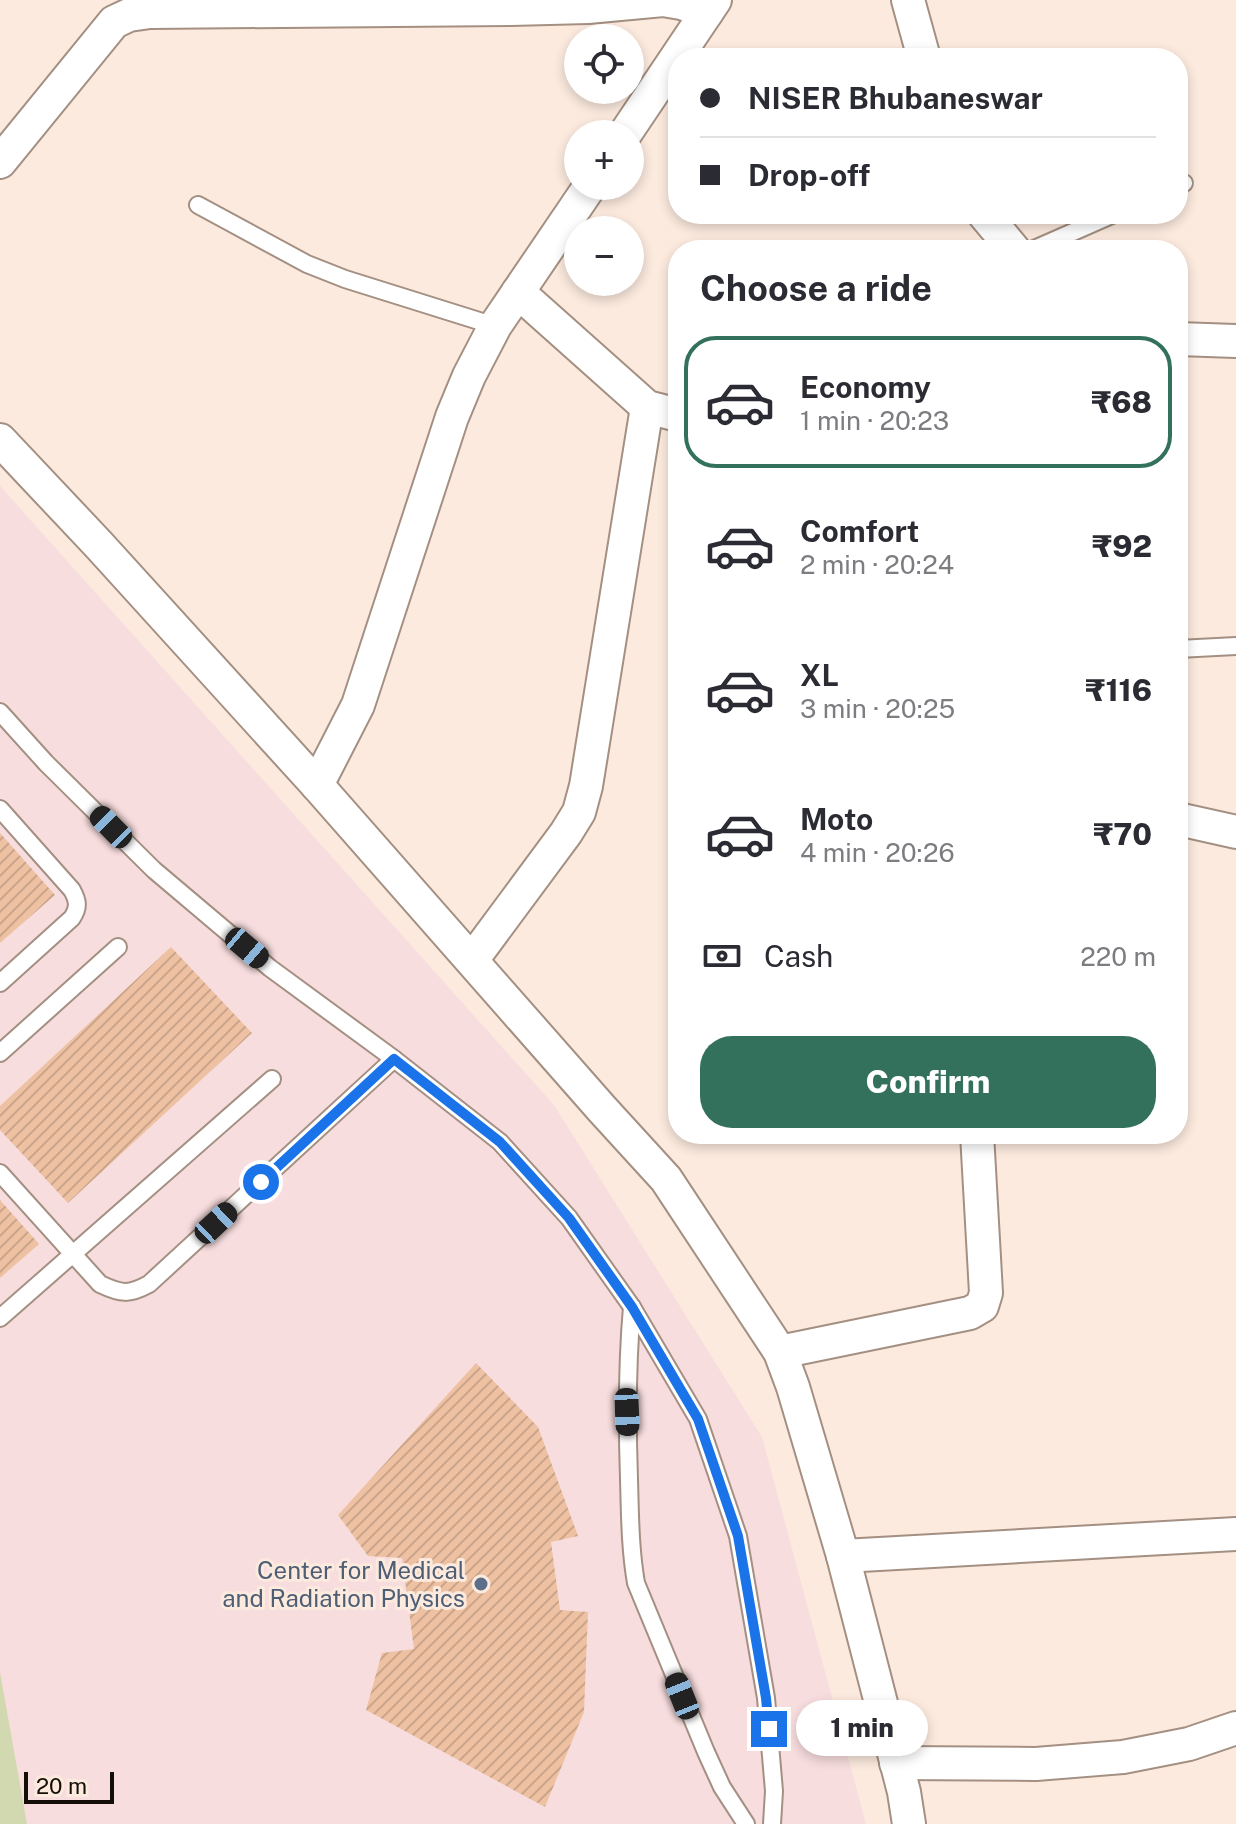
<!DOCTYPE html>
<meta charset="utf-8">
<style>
:root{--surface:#fff;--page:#f7f7f7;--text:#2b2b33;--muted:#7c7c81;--line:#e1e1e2;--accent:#33715c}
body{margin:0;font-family:"Public Sans",sans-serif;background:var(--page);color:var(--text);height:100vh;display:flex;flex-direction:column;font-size:30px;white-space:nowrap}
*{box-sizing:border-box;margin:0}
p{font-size:26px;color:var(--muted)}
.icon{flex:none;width:44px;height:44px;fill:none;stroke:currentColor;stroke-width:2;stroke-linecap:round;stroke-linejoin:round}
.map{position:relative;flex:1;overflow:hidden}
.panel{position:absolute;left:668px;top:240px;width:520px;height:904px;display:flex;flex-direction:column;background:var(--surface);border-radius:32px;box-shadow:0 4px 12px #0003}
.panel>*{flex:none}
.guide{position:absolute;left:668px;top:48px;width:520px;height:176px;border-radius:32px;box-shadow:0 4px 12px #0003;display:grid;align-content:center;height:176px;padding:0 32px;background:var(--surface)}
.tools{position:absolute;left:564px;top:24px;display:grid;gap:16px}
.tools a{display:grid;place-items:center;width:80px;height:80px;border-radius:50%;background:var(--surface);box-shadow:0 4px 12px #0003;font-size:40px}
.scale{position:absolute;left:24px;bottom:20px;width:90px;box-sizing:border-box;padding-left:8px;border:4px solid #140d08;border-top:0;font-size:22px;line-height:28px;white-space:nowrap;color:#140d08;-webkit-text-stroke:6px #fceade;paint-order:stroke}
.end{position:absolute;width:36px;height:36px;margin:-18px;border:10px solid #1a73e8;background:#fff;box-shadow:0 0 0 4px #fff}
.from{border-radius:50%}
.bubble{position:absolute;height:56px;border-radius:28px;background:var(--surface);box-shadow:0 4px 12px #0003;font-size:26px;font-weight:800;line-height:56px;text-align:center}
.car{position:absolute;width:24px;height:48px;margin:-24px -12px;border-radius:10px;box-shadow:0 0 6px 2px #0007;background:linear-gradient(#222 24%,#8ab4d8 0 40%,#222 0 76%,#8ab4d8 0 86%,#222 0)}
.guide b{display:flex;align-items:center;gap:28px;height:76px;font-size:30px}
.guide b+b{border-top:2px solid var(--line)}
.guide i{width:20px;height:20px;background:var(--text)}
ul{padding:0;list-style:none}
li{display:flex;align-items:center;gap:24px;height:132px;margin:0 16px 12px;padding:0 16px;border:4px solid transparent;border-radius:32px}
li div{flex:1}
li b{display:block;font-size:30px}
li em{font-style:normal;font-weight:800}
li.active{border-color:var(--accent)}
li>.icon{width:72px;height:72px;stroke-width:1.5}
h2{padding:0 32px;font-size:36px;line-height:96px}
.pay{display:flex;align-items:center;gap:20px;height:88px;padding:0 32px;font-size:30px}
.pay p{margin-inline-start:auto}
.button{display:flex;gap:16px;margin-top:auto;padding:16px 32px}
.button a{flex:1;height:92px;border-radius:32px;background:var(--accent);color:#fff;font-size:32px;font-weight:800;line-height:92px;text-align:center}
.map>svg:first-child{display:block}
.education{fill:#f8ddde}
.park{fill:#d2d9b0}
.building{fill:url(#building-hatch)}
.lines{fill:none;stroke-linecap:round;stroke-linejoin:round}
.lane-casing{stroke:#a49082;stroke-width:20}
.street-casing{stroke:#a49082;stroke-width:36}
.lane{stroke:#fff;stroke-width:16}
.street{stroke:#fff;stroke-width:32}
.route{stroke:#1a73e8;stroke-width:10}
.service-dot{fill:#5c6f8a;stroke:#fceade;stroke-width:3}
.labels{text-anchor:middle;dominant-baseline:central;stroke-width:6;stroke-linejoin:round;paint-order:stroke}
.service-label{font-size:24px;fill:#4e5e75;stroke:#fceade;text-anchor:end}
</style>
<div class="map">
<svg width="1236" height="1824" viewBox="0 0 1236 1824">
<defs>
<pattern id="building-hatch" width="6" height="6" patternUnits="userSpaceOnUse" patternTransform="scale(2)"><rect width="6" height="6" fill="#eec1a2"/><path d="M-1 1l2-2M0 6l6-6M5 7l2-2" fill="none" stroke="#cba58a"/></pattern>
</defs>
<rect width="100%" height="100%" fill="#fceade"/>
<path class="education" d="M 0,486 L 554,1105 L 762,1437 L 866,1824 L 0,1824 Z"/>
<path class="park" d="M 0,1672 L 27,1824 L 0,1824 Z"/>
<g class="building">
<path d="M 0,833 L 55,895 L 0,943 Z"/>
<path d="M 171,947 L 252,1033 L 68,1203 L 0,1130 L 0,1106 Z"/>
<path d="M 0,1200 L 39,1244 L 0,1278 Z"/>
<path d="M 476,1363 L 538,1427 L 578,1536 L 551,1542 L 560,1610 L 588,1612 L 584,1712 L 545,1807 L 366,1710 L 382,1653 L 414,1649 L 402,1558 L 368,1556 L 338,1515 Z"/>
</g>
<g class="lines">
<g class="lane-casing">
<g id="lane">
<path d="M 1178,186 L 1184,183"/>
<path d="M 198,205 L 307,264 L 345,279 L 495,326"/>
<path d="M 1032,250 L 1114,214"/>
<path d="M 1178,649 L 1236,646"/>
<path d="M 0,712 L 46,763 L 154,870 L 270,968 L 394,1059 L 500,1142 L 569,1218 L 632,1307 L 698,1419 L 738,1536 L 766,1698 L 774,1791 L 772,1824"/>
<path d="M 0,809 L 72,890 C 78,901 79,907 72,918 L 0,983"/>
<path d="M 0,1053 L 118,947"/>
<path d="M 0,1173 L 100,1284 C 121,1294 129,1295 149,1284 L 394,1059"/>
<path d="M 632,1307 C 627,1364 627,1421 629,1479 C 630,1514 630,1548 636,1583 L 706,1752 L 722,1787 L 746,1824"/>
<path d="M 0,1318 L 272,1079"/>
</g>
</g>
<g class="street-casing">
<g id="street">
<path d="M 908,0 L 924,58"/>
<path d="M 625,134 L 715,0"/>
<path d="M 0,162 L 114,22 L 129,15 L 150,12 L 511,9 L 588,7 L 663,0 L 681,3 L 707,12"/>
<path d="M 984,214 L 1014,250"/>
<path d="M 518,292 L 647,407 L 678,415"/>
<path d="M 1178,339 L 1236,341"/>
<path d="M 0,440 L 99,545 L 317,785 L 602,1109 L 666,1179 L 780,1352 L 793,1387 L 843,1556 L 904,1792 L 909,1824"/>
<path d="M 317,785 L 358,705 L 452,417 L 469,376 L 495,326 L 590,186"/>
<path d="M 1178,819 L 1236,832"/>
<path d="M 472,960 L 566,833 L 579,812 L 586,786 L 647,407"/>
<path d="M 780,1352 L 970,1313 L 982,1306 L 986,1293 L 977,1134"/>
<path d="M 843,1556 L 1236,1534"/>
<path d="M 896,1763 L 1036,1764 L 1123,1757 L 1189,1744 L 1236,1728"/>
</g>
</g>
<use href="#lane" class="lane"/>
<use href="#street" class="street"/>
</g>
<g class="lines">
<path class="route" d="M 261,1182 L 394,1059 L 500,1142 L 569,1218 L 632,1307 L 698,1419 L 738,1536 L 766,1698 L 769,1729"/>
</g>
<circle class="service-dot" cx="481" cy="1584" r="8"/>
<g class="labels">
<g class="service-label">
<text x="465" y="1570">Center for Medical<tspan x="465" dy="28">and Radiation Physics</tspan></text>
</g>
</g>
</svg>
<div class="tools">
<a><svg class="icon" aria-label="locate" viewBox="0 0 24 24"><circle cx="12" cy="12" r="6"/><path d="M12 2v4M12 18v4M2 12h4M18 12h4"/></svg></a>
<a>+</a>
<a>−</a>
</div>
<div class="scale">20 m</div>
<i class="end from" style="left:261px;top:1182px"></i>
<i class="end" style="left:769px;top:1729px"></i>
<div class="bubble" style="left:796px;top:1700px;width:132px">1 min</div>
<i class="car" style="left:111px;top:827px;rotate:315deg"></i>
<i class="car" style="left:247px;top:948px;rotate:130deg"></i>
<i class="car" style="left:216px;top:1223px;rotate:47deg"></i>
<i class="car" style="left:627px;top:1412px;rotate:178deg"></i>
<i class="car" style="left:682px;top:1696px;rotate:338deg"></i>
<div class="guide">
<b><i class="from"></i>NISER Bhubaneswar</b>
<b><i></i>Drop-off</b>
</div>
<section class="panel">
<h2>Choose a ride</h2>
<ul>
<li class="active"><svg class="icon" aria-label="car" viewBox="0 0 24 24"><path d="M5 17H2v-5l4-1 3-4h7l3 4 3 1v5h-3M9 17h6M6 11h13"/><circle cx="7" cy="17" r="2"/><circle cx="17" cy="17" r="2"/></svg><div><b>Economy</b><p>1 min · 20:23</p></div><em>₹68</em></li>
<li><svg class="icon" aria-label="car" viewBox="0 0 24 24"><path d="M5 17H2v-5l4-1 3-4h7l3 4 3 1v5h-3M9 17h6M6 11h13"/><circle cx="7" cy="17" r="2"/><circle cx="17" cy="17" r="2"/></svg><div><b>Comfort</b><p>2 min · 20:24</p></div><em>₹92</em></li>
<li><svg class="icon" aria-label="car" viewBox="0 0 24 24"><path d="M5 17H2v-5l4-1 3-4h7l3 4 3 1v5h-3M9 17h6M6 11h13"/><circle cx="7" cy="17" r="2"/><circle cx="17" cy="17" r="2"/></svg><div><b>XL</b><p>3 min · 20:25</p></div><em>₹116</em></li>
<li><svg class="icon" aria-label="car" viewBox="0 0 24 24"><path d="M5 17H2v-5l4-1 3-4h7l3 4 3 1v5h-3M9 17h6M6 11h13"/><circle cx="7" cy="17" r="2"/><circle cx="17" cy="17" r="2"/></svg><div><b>Moto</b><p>4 min · 20:26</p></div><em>₹70</em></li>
</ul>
<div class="pay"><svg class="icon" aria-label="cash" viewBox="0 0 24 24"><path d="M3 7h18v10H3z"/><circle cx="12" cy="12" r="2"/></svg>Cash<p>220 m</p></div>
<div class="button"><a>Confirm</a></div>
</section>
</div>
